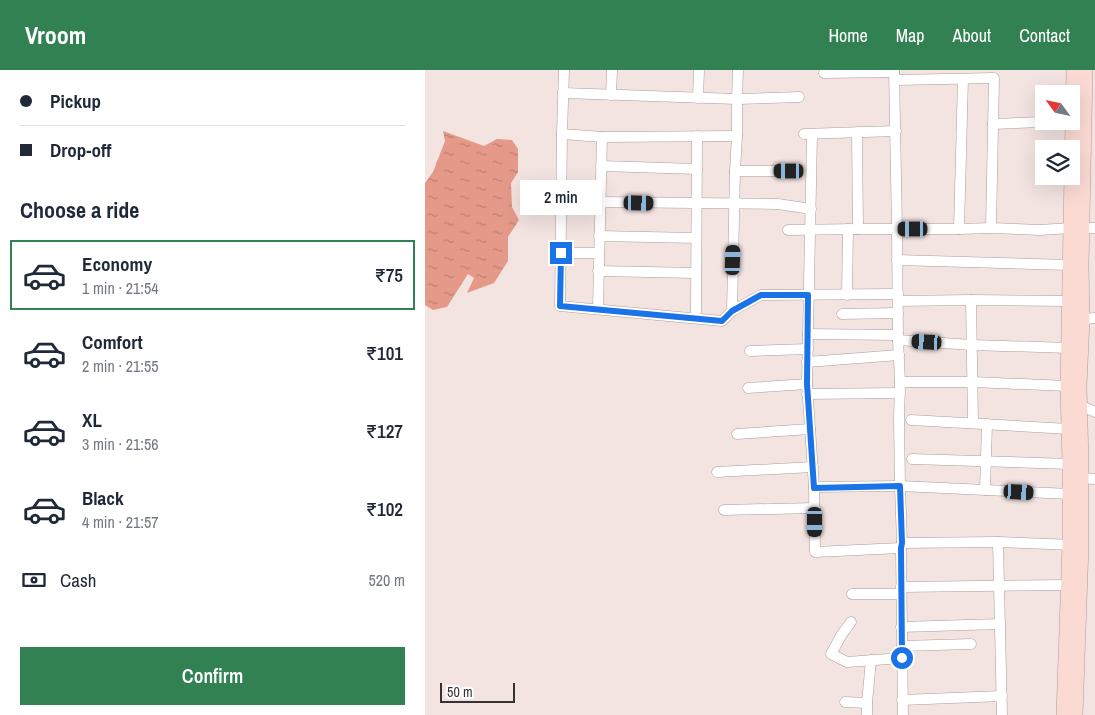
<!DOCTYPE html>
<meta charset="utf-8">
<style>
:root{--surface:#fff;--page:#f6f6f7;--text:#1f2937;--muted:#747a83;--line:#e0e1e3;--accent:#328152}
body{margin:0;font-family:"Archivo Narrow",sans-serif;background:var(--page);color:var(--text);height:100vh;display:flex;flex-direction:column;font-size:19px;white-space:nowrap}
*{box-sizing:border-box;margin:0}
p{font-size:16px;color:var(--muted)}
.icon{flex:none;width:28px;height:28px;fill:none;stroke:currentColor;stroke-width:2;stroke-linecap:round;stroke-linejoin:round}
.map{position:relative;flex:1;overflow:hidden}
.panel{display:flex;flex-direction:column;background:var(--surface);width:425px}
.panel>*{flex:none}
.hud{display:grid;align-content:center;height:110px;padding:0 20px;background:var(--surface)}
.needle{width:32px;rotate:303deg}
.tools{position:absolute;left:610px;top:15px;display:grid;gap:10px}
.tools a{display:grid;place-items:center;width:45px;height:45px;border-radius:0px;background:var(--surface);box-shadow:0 5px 20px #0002;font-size:25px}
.scale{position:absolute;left:15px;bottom:12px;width:75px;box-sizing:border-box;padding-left:5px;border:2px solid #373231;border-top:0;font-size:14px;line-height:18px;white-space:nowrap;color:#373231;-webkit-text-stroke:4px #fff;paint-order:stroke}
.end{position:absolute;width:22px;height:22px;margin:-11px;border:6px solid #1a73e8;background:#fff;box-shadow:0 0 0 2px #fff}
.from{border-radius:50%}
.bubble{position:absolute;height:35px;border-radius:0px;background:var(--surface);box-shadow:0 5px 20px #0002;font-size:16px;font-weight:600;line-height:35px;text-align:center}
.car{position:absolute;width:15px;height:30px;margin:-15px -8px;border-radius:6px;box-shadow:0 0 4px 1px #0007;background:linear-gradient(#222 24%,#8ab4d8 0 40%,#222 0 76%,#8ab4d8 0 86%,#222 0)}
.hud b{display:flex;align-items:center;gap:18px;height:48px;font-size:19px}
.hud b+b{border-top:1px solid var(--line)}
.hud i{width:12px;height:12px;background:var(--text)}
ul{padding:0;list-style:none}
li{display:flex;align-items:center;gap:15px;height:70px;margin:0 10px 8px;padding:0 10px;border:2px solid transparent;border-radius:0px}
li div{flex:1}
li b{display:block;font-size:19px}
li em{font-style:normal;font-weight:600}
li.selected{border-color:var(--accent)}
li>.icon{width:45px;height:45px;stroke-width:1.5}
h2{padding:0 20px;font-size:22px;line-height:60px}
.pay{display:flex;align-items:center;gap:12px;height:55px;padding:0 20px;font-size:19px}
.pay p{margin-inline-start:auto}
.primary-button{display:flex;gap:10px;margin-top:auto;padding:10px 20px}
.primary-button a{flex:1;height:58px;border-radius:0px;background:var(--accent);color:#fff;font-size:20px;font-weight:600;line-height:58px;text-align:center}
header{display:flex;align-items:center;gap:30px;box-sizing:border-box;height:70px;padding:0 25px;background:var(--accent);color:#fff}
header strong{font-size:24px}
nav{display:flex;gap:28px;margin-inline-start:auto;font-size:18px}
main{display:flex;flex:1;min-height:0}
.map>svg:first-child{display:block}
.water{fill:url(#water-ripples)}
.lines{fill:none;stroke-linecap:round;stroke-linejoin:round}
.street-casing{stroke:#aa9d9a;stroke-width:11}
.secondary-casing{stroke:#aa9d9a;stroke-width:16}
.street{stroke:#fff;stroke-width:10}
.secondary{stroke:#fbdad3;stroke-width:15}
.route{stroke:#1a73e8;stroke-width:6}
</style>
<header>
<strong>Vroom</strong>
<nav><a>Home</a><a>Map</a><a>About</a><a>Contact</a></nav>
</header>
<main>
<section class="panel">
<div class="hud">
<b><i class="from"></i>Pickup</b>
<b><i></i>Drop-off</b>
</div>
<h2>Choose a ride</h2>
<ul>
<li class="selected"><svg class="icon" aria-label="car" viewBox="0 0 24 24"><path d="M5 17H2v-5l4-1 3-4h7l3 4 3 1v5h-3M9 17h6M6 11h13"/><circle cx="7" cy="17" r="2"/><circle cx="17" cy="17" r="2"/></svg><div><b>Economy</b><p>1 min · 21:54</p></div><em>₹75</em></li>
<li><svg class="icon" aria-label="car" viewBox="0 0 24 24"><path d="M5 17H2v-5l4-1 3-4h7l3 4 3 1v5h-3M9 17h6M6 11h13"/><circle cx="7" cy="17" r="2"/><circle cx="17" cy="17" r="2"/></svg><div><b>Comfort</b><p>2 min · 21:55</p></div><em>₹101</em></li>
<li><svg class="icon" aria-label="car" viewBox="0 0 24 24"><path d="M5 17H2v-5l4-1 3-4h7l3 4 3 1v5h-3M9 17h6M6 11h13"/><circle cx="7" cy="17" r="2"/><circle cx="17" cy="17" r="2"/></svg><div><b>XL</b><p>3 min · 21:56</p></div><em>₹127</em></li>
<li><svg class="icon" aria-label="car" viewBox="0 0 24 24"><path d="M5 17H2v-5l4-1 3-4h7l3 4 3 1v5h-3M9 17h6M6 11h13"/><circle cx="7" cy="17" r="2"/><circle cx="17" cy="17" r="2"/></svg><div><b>Black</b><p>4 min · 21:57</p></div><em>₹102</em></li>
</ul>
<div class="pay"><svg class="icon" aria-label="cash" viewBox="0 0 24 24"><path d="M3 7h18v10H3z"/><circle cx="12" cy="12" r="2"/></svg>Cash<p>520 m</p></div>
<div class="primary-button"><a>Confirm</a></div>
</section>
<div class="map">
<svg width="670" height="645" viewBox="0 0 670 645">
<defs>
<pattern id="water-ripples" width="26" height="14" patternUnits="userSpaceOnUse" patternTransform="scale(1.25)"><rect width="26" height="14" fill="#e59a89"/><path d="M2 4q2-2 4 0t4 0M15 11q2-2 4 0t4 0" fill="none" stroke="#ba7e71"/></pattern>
</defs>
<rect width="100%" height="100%" fill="#f3e4e1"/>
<path class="water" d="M 18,61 L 59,76 L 72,69 L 87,70 L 93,79 L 93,102 L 86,113 L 87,137 L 94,150 L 83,167 L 83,191 L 69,213 L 42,223 L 49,208 L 43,204 L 22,237 L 8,240 L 0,235 L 0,113 L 8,102 L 20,71 Z"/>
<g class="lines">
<g class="street-casing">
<g id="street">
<path d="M 139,0 L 137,64 L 135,236 L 297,251 L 307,241 L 310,101 L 312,66 L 312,29 L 313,0"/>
<path d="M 469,0 L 472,159 L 473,270 L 475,312 L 474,350 L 475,416 L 477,473 L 476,478 L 478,645"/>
<path d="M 399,3 L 469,2"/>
<path d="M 470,10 L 569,8 L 566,158"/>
<path d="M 138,23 L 312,29 L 374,27"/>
<path d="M 186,25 L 187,0"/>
<path d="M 273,28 L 274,0"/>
<path d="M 568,54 L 641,51"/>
<path d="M 432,62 L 433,159"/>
<path d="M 137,64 L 177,67 L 312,66"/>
<path d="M 379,64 L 471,61"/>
<path d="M 387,64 L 382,314 L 389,417 L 390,482 L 476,478"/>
<path d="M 176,96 L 272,99"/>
<path d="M 310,101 L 365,101"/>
<path d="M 136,134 L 176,132 L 353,134 L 386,139"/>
<path d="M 534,159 L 538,9"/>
<path d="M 363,160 L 433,159 L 534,159 L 566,158 L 615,160 L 646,158 L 670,158"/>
<path d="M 174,166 L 271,168"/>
<path d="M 136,183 L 174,183"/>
<path d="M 472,190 L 645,195"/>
<path d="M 173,201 L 271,203"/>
<path d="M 422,225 L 423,159"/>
<path d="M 546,230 L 548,353"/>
<path d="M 473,231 L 546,230 L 645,231"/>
<path d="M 173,239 L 177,67"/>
<path d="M 307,241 L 336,225 L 473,224"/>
<path d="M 417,244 L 473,243"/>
<path d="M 270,248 L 271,240 L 272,66"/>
<path d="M 651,250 L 670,248"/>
<path d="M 383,264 L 473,265"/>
<path d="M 473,270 L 547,275 L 644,278"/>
<path d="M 325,281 L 383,279"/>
<path d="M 382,292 L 474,285"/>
<path d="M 475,312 L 548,312 L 643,316"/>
<path d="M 323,318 L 382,314"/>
<path d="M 382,324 L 475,323"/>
<path d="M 650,333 L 670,342"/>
<path d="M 486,350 L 644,359"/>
<path d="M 312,364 L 385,359"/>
<path d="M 487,389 L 645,394"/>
<path d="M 292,402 L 388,397"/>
<path d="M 651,408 L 670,409"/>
<path d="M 389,417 L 475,416 L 645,424"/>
<path d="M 560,420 L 562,354"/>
<path d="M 299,440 L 390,438"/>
<path d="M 573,472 L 577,645"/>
<path d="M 477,473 L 573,472 L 650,475"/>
<path d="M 476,517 L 643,515"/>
<path d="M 427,524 L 476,524"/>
<path d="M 426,552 L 417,564 L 406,584 L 422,592 L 477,588"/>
<path d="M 476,557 L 575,554"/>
<path d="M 477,576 L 546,574"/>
<path d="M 477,630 L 577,626"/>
<path d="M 420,632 L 442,633"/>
<path d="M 442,645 L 442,633 L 446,590"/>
</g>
</g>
<g class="secondary-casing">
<g id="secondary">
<path d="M 639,645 L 645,475 L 645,394 L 643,316 L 649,0"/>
<path d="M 650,645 L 656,475 L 656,394 L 654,316 L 657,249 L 656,195 L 660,0"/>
</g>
</g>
<use href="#street" class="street"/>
<use href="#secondary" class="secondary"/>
</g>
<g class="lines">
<path class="route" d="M 136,183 L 135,236 L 297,251 L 307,241 L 336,225 L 383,225 L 382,314 L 389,418 L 475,416 L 477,473 L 476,478 L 477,588"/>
</g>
</svg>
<div class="tools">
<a><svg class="needle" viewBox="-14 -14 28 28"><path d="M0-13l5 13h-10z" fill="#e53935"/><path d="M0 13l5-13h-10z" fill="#747a83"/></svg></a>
<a><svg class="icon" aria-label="layers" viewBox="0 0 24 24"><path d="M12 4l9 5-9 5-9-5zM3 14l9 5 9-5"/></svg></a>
</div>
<div class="scale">50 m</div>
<i class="end from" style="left:477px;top:588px"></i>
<i class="end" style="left:136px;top:183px"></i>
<div class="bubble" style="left:95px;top:110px;width:82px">2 min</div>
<i class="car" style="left:364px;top:101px;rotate:270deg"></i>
<i class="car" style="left:214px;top:133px;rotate:91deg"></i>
<i class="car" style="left:488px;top:159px;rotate:270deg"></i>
<i class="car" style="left:308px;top:190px;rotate:2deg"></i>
<i class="car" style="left:502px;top:272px;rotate:273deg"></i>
<i class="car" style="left:594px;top:422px;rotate:93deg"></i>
<i class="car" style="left:390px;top:452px;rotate:180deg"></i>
</div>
</main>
